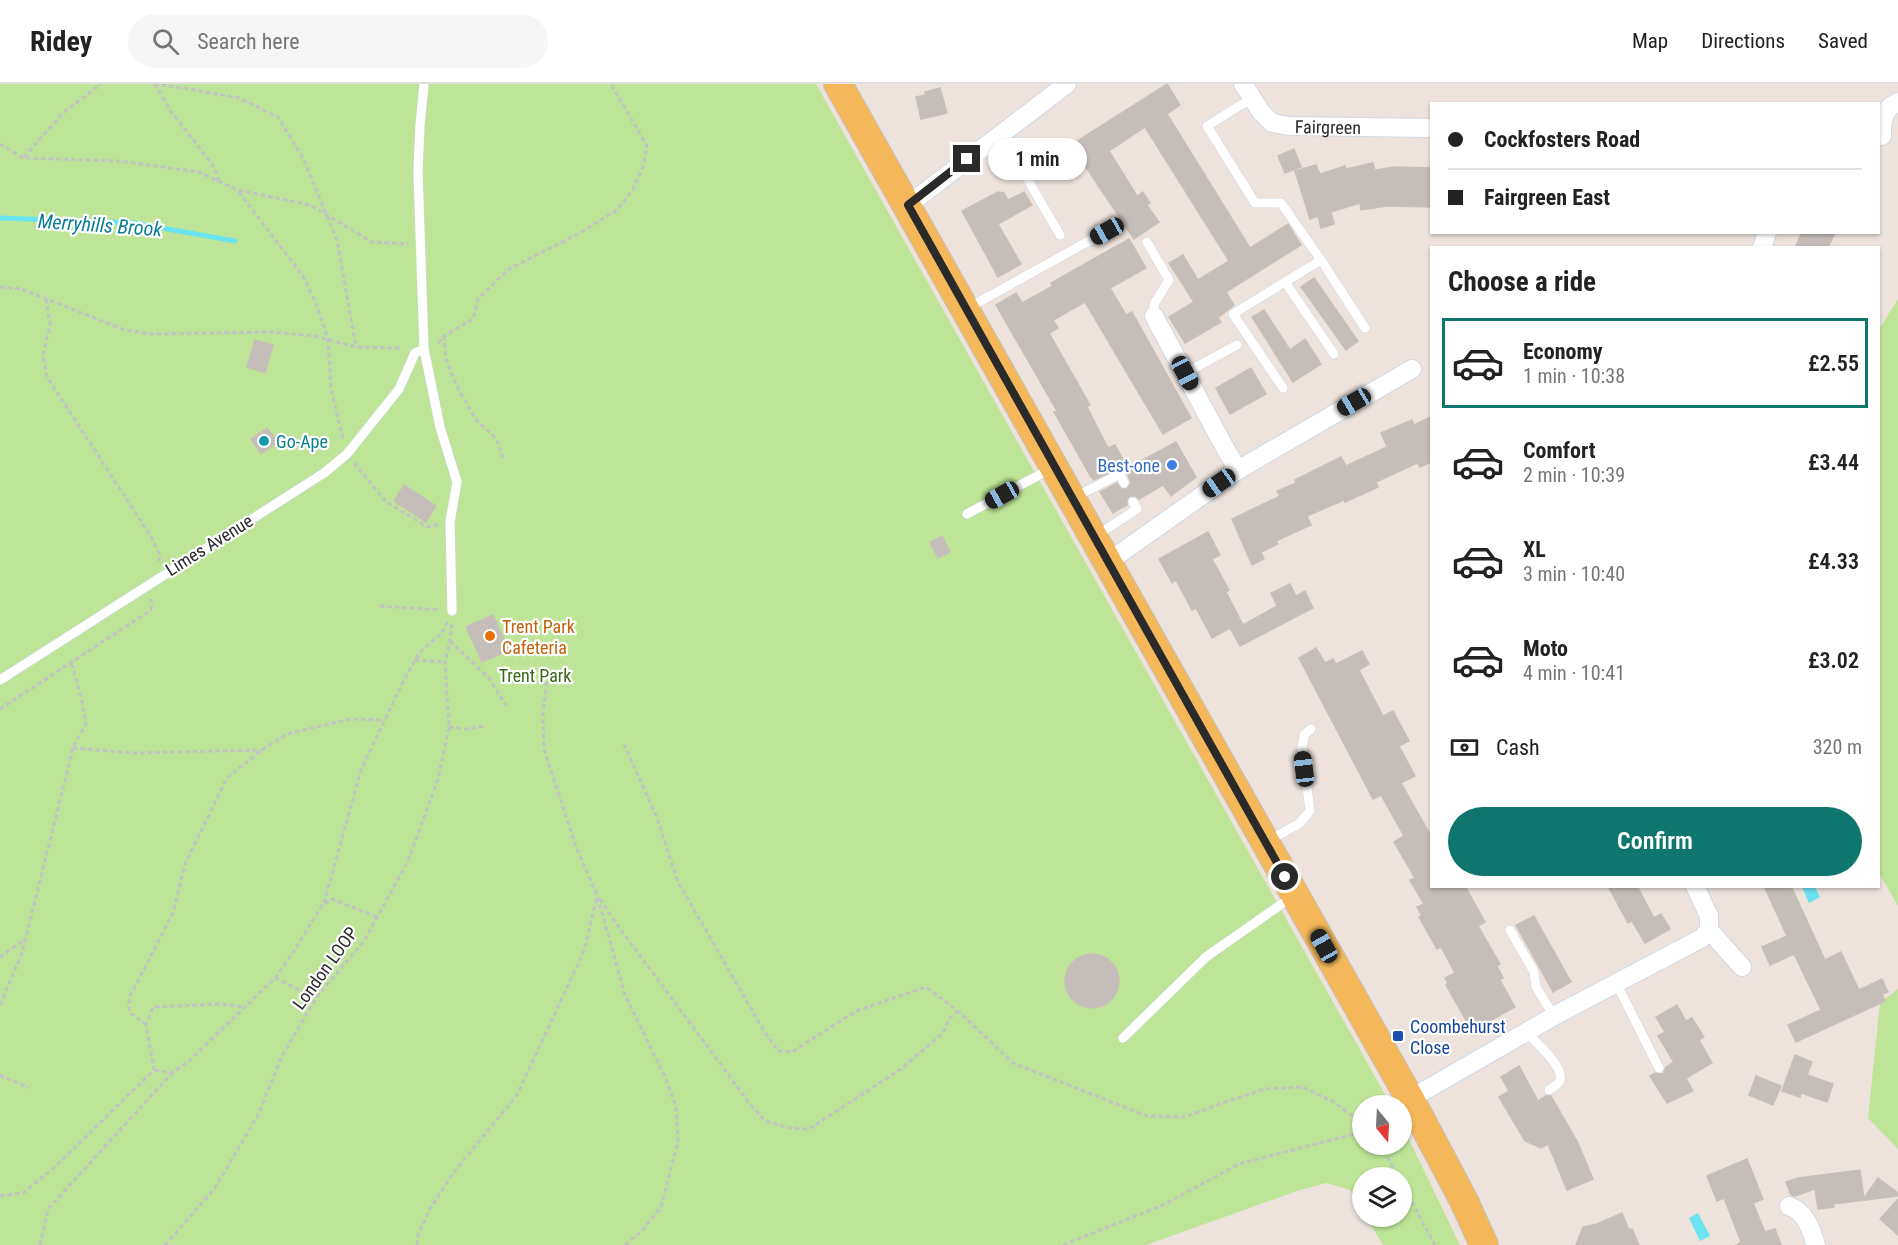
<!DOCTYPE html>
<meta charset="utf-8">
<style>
:root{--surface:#fff;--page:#f6f6f6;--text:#222;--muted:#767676;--line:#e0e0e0;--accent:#0f766e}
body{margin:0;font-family:"Roboto Condensed",sans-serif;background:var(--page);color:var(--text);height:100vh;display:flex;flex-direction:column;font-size:22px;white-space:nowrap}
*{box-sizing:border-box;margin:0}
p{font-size:20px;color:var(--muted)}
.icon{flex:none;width:33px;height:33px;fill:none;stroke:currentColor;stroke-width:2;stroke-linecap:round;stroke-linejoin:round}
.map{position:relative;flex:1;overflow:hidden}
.panel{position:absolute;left:1430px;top:162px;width:450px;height:642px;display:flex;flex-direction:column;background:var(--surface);border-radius:0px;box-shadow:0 2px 4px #0004}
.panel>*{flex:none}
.hud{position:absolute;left:1430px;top:18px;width:450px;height:132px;border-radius:0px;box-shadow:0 2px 4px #0004;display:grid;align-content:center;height:132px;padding:0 18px;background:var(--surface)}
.needle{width:39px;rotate:162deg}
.tools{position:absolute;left:1352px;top:1011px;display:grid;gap:12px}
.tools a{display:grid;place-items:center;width:60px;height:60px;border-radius:50%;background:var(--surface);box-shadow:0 2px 4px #0004;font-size:30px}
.end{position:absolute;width:27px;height:27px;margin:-14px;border:8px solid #2a2a2a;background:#fff;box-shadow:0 0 0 3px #fff}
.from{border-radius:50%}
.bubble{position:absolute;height:42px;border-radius:21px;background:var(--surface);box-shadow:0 2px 4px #0004;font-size:20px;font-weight:600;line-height:42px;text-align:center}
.car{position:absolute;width:18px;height:36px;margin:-18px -9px;border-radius:8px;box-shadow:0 0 4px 2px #0007;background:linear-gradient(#222 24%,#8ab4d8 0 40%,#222 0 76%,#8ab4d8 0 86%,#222 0)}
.hud b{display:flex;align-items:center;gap:21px;height:57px;font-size:22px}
.hud b+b{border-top:2px solid var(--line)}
.hud i{width:15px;height:15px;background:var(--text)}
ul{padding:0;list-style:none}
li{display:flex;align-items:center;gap:18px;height:90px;margin:0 12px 9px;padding:0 6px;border:3px solid transparent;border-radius:0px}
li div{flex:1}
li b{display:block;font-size:22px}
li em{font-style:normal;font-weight:600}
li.active{border-color:var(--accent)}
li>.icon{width:54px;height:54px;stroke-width:1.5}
h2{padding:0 18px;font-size:27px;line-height:72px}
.pay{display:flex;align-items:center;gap:15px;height:66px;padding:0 18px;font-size:22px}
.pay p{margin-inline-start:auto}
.primary-button{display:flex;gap:12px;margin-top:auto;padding:12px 18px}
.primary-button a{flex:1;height:69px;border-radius:36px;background:var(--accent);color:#fff;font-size:24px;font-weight:600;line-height:69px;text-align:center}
header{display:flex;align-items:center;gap:36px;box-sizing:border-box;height:84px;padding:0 30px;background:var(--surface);border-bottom:2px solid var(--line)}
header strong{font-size:28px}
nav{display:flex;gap:33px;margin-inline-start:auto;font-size:21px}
.search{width:420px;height:54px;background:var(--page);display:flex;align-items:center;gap:15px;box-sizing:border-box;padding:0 21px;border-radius:33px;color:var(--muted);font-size:22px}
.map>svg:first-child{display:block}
.green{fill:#bee597}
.water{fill:#6ce3f1}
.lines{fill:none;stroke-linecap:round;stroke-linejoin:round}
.stream{stroke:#6ce3f1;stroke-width:5}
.building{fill:#c5bdb9;stroke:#c8bfb6;stroke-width:1.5}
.lane-casing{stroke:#d1d8e4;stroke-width:10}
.street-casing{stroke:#d1d8e4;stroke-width:20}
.primary-casing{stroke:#c3c3c3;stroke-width:30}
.path{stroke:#c3c3c3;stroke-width:3;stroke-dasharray:4.5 3;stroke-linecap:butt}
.lane{stroke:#fff;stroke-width:9}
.street{stroke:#fff;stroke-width:18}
.primary{stroke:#f4b85a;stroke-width:28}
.route{stroke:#2a2a2a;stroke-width:8}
.culture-dot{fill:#0f9aa8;stroke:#fff;stroke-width:2}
.shop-dot{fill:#3f7fe0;stroke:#fff;stroke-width:2}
.food-dot{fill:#e8710a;stroke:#fff;stroke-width:2}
.transit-dot{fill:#1a4fb4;stroke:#fff;stroke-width:2}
.labels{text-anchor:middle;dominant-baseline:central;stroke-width:4.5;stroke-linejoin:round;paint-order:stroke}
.street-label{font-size:18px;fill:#2a2a2a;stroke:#fff}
.culture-label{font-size:18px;fill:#0d838f;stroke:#fff;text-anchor:start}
.shop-label{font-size:18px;fill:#366cbe;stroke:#fff;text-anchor:end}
.food-label{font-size:18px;fill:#c56008;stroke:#fff;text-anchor:start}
.park-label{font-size:18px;fill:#366a18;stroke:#fff}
.transit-label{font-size:18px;fill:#164399;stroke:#fff;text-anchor:start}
.water-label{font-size:20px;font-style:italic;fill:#0a7d98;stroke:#fff}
</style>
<header>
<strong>Ridey</strong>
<div class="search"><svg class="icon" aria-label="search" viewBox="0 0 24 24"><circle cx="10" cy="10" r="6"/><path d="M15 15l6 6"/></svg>Search here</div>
<nav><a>Map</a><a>Directions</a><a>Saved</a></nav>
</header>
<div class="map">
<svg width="1898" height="1161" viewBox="0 0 1898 1161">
<rect width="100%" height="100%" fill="#ede3dc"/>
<g class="green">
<path d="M 0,0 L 816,0 L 1391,1021 L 1362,1022 L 1362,1060 L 1401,1060 L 1401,1039 L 1460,1161 L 1383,1161 L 1366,1133 L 1401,1132 L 1401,1094 L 1362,1094 L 1362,1126 L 1350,1106 L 1326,1099 L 1297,1107 L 1146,1161 L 0,1161 Z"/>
<path d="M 1898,215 L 1898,822 L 1878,787 L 1878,247 Z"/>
<path d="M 1898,905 L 1898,1065 L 1868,1034 L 1880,919 Z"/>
</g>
<g class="water">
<path d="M 1802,803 L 1815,803 L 1820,813 L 1809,819 Z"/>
<path d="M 1698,1129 L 1710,1152 L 1700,1157 L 1689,1134 Z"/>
</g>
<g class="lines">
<path class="stream" d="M 0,134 L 134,139 L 235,157"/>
</g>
<g class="building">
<path d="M 1167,0 L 1180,21 L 1167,30 L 1250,164 L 1288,140 L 1301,161 L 1226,208 L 1234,221 L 1218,234 L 1221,238 L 1185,259 L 1169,233 L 1194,218 L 1169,179 L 1183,171 L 1198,196 L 1229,177 L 1145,43 L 1109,67 L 1137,112 L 1143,108 L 1150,119 L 1147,121 L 1159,138 L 1134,155 L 1071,61 Z"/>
<path d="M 940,4 L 947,29 L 921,35 L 916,13 L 925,11 L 925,8 Z"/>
<path d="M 1294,65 L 1301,83 L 1285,89 L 1278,72 Z"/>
<path d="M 1373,79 L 1375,86 L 1395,83 L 1431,84 L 1431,123 L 1387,122 L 1361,126 L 1360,119 L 1331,128 L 1334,140 L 1321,144 L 1318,132 L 1310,135 L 1295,87 L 1316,81 L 1320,90 L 1345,82 L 1346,85 Z"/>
<path d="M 998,108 L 1004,109 L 1008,116 L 1024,108 L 1032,121 L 998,140 L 1021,180 L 998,193 L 962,127 Z"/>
<path d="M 1802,148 L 1835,148 L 1828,164 L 1795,164 Z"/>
<path d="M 1129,155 L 1146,184 L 1110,204 L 1126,231 L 1132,228 L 1191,334 L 1163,350 L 1085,218 L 1053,236 L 1058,244 L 1049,249 L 1090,321 L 1087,323 L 1108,364 L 1115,361 L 1128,384 L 1176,358 L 1196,393 L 1171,412 L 1163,401 L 1139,415 L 1136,412 L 1130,412 L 1127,415 L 1127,421 L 1113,429 L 1100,408 L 1117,399 L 1121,405 L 1127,405 L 1131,399 L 1126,387 L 1120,383 L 1094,396 L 1091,393 L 1054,328 L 1057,327 L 996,221 L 1016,209 L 1022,219 L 1053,202 L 1051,199 Z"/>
<path d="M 1314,194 L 1358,257 L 1346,266 L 1301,203 Z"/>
<path d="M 1264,226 L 1290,266 L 1305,255 L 1321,280 L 1293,298 L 1252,233 Z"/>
<path d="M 255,256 L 273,261 L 265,289 L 247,283 Z"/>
<path d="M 1251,284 L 1266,310 L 1230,330 L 1216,304 Z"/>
<path d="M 1431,333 L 1431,378 L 1420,383 L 1417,379 L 1376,398 L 1378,403 L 1345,418 L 1344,416 L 1307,432 L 1311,441 L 1276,457 L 1278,460 L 1261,468 L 1264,475 L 1252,481 L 1232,435 L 1280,412 L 1277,407 L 1296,399 L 1295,396 L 1341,373 L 1346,382 L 1387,363 L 1381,349 L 1412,336 L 1414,341 Z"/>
<path d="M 267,344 L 278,358 L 261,370 L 251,355 Z"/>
<path d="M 404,401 L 436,422 L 426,438 L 394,417 Z"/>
<path d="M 1208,448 L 1220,471 L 1212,475 L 1229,506 L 1226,508 L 1243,541 L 1277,522 L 1271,509 L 1290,500 L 1296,512 L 1305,507 L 1313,524 L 1240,562 L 1230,544 L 1212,554 L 1196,524 L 1192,526 L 1176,496 L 1172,499 L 1159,475 Z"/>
<path d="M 942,452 L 950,468 L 938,474 L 930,458 Z"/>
<path d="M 493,531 L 509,566 L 482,578 L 466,543 Z"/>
<path d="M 1316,564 L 1325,579 L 1333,575 L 1336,580 L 1362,567 L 1369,580 L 1359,586 L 1383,632 L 1393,627 L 1409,657 L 1399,662 L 1415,692 L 1401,699 L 1431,752 L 1431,802 L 1465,802 L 1485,838 L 1478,842 L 1500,880 L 1497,882 L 1503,894 L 1500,896 L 1515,923 L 1472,947 L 1446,901 L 1448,899 L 1445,894 L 1455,889 L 1441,863 L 1437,865 L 1419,833 L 1422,832 L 1417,823 L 1424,820 L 1410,796 L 1415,794 L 1394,758 L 1404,752 L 1381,711 L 1373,715 L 1299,574 Z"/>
<path d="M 1608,802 L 1637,802 L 1654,834 L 1661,830 L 1670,845 L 1645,859 L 1632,837 L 1628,839 Z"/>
<path d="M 1764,802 L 1791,802 L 1825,876 L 1841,868 L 1859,906 L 1882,895 L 1888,908 L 1882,910 L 1885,917 L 1796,958 L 1788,941 L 1821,926 L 1794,870 L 1770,881 L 1762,863 L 1787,852 Z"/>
<path d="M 1534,832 L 1571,898 L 1553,908 L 1516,841 Z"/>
<circle cx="1092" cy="897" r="27"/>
<path d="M 1677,921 L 1686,937 L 1692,934 L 1704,953 L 1699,956 L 1712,979 L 1686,994 L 1693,1007 L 1667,1019 L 1650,992 L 1655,989 L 1663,990 L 1666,983 L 1674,978 L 1658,952 L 1665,948 L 1656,933 Z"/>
<path d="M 1795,971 L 1812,978 L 1807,991 L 1833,1000 L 1827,1018 L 1801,1009 L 1800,1013 L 1782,1007 Z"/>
<path d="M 1519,982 L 1538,1017 L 1546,1012 L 1551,1012 L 1578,1059 L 1593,1095 L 1567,1106 L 1548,1060 L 1541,1064 L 1525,1057 L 1499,1013 L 1509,1007 L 1501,993 Z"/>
<path d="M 1756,992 L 1781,1002 L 1773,1021 L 1749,1011 Z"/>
<path d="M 1747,1075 L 1763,1115 L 1753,1119 L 1765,1148 L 1775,1145 L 1781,1161 L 1736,1161 L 1741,1158 L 1724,1114 L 1717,1117 L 1707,1092 Z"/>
<path d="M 1860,1086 L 1864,1114 L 1878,1094 L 1898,1109 L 1898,1112 L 1833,1120 L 1834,1123 L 1818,1125 L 1815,1105 L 1795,1112 L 1791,1111 L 1786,1098 L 1798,1094 Z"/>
<path d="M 1898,1115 L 1898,1151 L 1880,1135 Z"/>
<path d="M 1622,1129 L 1629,1146 L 1632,1145 L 1639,1161 L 1576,1161 L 1583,1143 L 1597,1140 Z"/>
</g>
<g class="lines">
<g class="lane-casing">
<g id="lane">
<path d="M 424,0 L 420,41 L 418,88 L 424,265 L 440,343 L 457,398 L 450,438 L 452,527"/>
<path d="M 1252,14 L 1207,42 L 1255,119 L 1281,119 L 1321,176 L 1233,230 L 1283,304"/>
<path d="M 1001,50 L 1060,151"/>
<path d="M 1147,158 L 1169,196 L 1154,220 L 1154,232"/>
<path d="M 1321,176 L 1365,244"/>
<path d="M 1285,198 L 1334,270"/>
<path d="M 968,224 L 1107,147"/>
<path d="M 1185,289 L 1237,261"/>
<path d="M 1075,413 L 1120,390 L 1124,399"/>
<path d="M 967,430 L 1052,384"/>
<path d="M 1096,452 L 1137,425 L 1133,418"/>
<path d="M 0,596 L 324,389 L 347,370 L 399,305 L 415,269 L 424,265"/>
<path d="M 1268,757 L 1300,739 L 1310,727 L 1302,664 L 1304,651 L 1311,645"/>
<path d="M 1510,846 L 1534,888 L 1536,903 L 1554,932"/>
<path d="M 1616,899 L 1659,984"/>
<path d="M 1526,948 C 1535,958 1564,982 1560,996 C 1559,1001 1553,1003 1549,1006"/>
<path d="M 1123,954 L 1206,873 L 1293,812"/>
</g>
</g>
<g class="street-casing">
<g id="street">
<path id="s1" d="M 1243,0 L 1261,28 L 1272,39 L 1289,42 L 1431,44"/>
<path d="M 1882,52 C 1882,38 1883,24 1898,18"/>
<path d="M 908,121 L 1067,0"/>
<path d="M 1762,164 L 1767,148"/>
<path d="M 1154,232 L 1225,364 L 1238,386"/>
<path d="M 1108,478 L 1238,386 L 1412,285"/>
<path d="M 1695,802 L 1709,832 L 1709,846 L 1742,883"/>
<path d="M 1410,1015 L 1554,932 L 1702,854 L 1709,846"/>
<path d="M 1789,1122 C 1806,1128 1811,1145 1816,1161"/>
</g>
</g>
<g class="primary-casing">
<path id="primary" d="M 838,0 L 1410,1015 L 1464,1117 L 1484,1161"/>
</g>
<g class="path">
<path d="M 154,0 L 184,4 L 239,14 L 278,33 L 303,74 L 337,156 L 356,263"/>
<path d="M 155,0 L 170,26 L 214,83 L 219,98"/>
<path d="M 0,60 L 23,74 L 120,77 L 199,88 L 238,106 L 310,121 L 372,158 L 408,160"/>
<path d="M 24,73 L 63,29 L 101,0"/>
<path d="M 239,108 L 303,192 L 317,222 L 328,255 L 331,305 L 343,355"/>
<path d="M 0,203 L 21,205 L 125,246 L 149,250 L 272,248 L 314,252 L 356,263 L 402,264"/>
<path d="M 46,215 L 50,241 L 43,271 L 47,293 L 150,451 L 160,471 L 159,480"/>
<path d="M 444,252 L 446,275 L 458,305 L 477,337 L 496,354 L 503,374"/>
<path d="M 438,259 L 444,252 L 473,235 L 478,215 L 509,185 L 578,150 L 617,126 L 632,107 L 643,83 L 647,62 L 611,0"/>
<path d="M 354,379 L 386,418 L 428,443 L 439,440"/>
<path d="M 380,522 L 439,526"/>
<path d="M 450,557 L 489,594 L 507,623"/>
<path d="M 415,576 L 445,578"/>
<path d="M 548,583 L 543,630 L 544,665 L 576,763 L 597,811 L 625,911 L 665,993 L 676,1023 L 678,1057 L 661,1123 L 641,1148 L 625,1161"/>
<path d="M 0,625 L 151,526 L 151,514"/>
<path d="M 449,643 L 466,645 L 485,642"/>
<path d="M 624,660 L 657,734 L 678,798 L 764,947 L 778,967 L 792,968 L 856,927 L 926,903 L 958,927 L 1013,979 L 1147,1032 L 1185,1033 L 1225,1018 L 1265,1005 L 1302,1003 L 1334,1018 L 1362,1039"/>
<path d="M 73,664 L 134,669 L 262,666"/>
<path d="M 600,815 L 618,842 L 750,1020 L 765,1037 L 790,1044 L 809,1045 L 901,985 L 943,949 L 949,935 L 958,927"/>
<path d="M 324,819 L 361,686 L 401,602 L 419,569 L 442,549 L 448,537"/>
<path d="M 0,873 L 24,856"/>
<path d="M 275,894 L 316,914"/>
<path d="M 0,921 L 22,869 L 73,664 L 86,639 L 81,613 L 71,578"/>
<path d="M 146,941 L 129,928 L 129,914 L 173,829 L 185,780 L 227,694 L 262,666 L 287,650 L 350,635 L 384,636"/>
<path d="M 155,986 L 172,989 L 190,976 L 275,894 L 294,867 L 322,821 L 332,815 L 377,833"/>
<path d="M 0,991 L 29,1004"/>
<path d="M 1380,1060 L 1399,1094"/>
<path d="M 1401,1098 L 1435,1161"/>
<path d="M 0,1112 L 23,1109 L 56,1082 L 154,986 L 146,941 L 153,923 L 220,920 L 244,923"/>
<path d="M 40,1161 L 48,1125 L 172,989"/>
<path d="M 165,1161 L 215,1104 L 258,1031 L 282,972 L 316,914 L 364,857 L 408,777 L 438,695 L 449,643 L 445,578 L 450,557 L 452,538"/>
<path d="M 417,1161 L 418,1151 L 431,1123 L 454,1088 L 517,1011 L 584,867 L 597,813"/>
<path d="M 1063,1161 L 1163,1121 L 1239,1080 L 1362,1048"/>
</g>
<use href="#lane" class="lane"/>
<use href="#street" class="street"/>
<use href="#primary" class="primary"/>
</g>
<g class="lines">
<path class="route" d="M 967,75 L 908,121 L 1285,793"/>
</g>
<circle class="culture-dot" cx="264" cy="357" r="6"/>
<circle class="shop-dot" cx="1172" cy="381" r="6"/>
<circle class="food-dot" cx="490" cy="552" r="6"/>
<rect class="transit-dot" x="1392" y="946" width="12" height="12" rx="3"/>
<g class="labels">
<g class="street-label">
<text stroke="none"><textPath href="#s1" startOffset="105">Fairgreen</textPath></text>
<text transform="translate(209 461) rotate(-32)">Limes Avenue</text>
<text transform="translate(325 884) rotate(-54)">London LOOP</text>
</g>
<g class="culture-label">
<text x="276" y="357">Go-Ape</text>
</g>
<g class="shop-label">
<text x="1160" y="381">Best-one</text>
</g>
<g class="food-label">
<text x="502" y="542">Trent Park<tspan x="502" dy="21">Cafeteria</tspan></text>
</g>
<g class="park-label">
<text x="535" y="591">Trent Park</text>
</g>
<g class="transit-label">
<text x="1410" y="942">Coombehurst<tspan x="1410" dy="21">Close</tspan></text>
</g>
<g class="water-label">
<text transform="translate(100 141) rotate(4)">Merryhills Brook</text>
</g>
</g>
</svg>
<div class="tools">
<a><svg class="needle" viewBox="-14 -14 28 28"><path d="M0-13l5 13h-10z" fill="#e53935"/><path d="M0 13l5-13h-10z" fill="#767676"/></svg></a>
<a><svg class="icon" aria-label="layers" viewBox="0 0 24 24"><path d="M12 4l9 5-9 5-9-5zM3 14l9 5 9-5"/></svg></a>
</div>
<i class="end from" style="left:1285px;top:793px"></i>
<i class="end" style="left:967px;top:75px"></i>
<div class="bubble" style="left:988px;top:54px;width:99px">1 min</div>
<i class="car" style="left:1107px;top:147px;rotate:241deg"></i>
<i class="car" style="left:1185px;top:289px;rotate:152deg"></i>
<i class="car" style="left:1354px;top:318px;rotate:240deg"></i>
<i class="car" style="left:1219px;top:399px;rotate:235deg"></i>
<i class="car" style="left:1002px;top:411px;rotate:241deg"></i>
<i class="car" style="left:1304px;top:685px;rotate:353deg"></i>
<i class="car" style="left:1324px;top:862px;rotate:331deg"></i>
<div class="hud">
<b><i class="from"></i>Cockfosters Road</b>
<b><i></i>Fairgreen East</b>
</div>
<section class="panel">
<h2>Choose a ride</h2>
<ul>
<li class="active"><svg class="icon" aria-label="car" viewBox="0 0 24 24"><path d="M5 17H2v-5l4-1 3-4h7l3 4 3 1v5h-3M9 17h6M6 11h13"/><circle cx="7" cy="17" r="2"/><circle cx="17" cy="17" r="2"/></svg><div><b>Economy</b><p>1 min · 10:38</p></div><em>£2.55</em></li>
<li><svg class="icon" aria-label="car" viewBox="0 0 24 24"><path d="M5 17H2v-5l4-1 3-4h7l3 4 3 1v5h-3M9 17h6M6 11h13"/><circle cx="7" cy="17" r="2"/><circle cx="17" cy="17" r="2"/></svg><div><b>Comfort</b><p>2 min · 10:39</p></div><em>£3.44</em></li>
<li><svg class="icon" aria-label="car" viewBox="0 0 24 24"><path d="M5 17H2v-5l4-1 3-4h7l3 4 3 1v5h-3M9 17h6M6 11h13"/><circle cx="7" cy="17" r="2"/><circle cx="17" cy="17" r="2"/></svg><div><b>XL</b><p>3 min · 10:40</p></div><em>£4.33</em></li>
<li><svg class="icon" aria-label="car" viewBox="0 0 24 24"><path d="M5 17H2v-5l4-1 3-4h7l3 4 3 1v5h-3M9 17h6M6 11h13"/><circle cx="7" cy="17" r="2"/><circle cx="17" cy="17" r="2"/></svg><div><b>Moto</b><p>4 min · 10:41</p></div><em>£3.02</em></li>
</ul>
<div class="pay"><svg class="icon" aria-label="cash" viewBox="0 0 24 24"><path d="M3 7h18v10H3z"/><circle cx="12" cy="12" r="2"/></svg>Cash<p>320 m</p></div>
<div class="primary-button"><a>Confirm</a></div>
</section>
</div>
